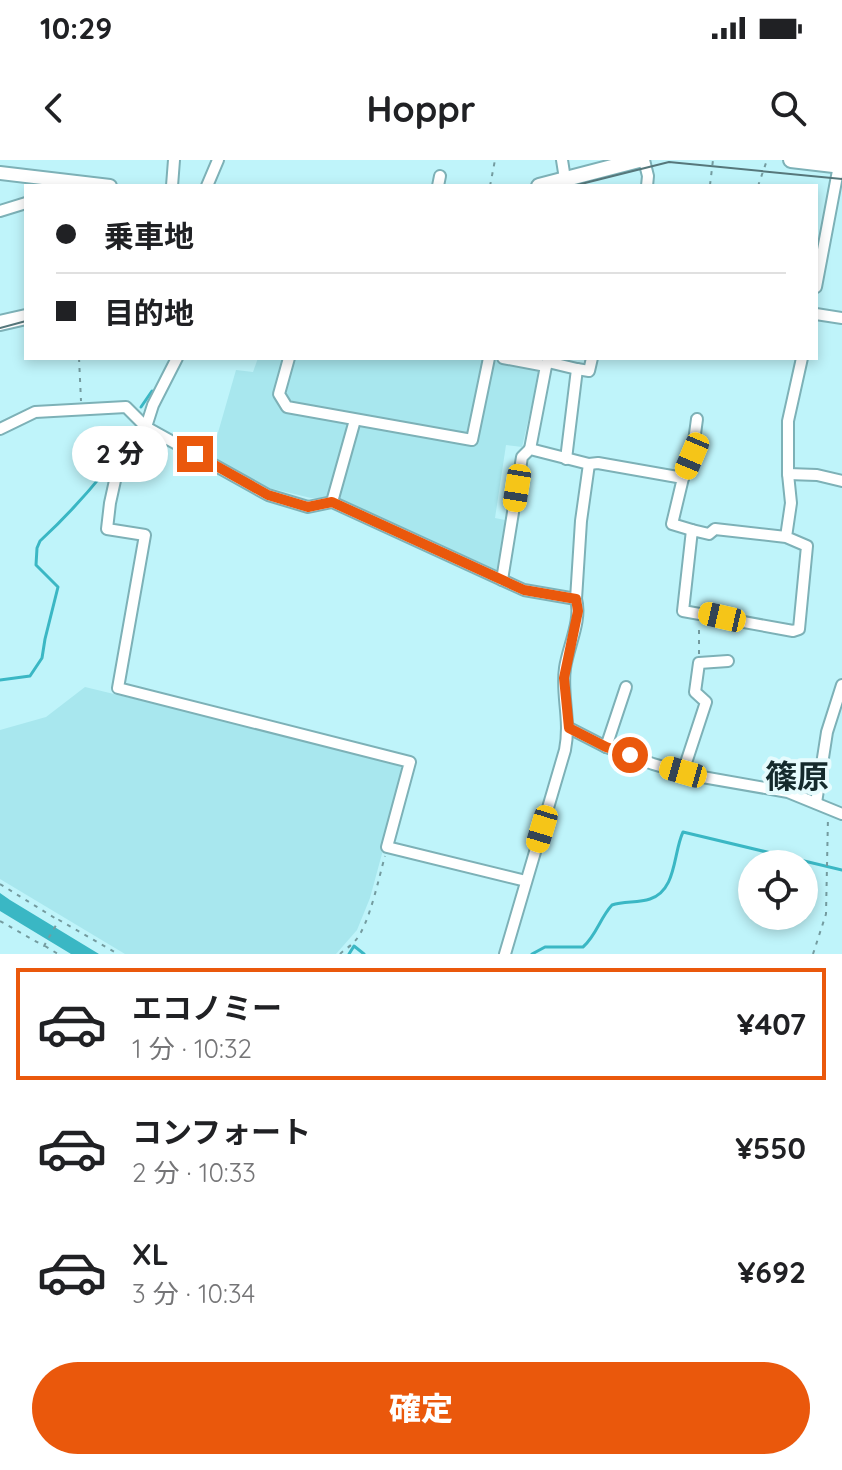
<!DOCTYPE html>
<html lang="ja">
<meta charset="utf-8">
<style>
:root{--surface:#fff;--page:#f2f2f2;--text:#202124;--muted:#757577;--line:#e0e0e0;--accent:#ea580c}
body{margin:0;font-family:Quicksand,"Noto Sans JP",sans-serif;background:var(--page);color:var(--text);height:100vh;display:flex;flex-direction:column;font-size:30px;white-space:nowrap}
*{box-sizing:border-box;margin:0}
p{font-size:26px;color:var(--muted)}
.icon{flex:none;width:44px;height:44px;fill:none;stroke:currentColor;stroke-width:2;stroke-linecap:round;stroke-linejoin:round}
.map{position:relative;height:794px;overflow:hidden}
.sheet{display:flex;flex-direction:column;background:var(--surface);flex:1}
.sheet>*{flex:none}
.banner{position:absolute;left:24px;top:24px;width:794px;height:176px;border-radius:0px;box-shadow:0 4px 12px #0003;display:grid;align-content:center;height:176px;padding:0 32px;background:var(--surface)}
.tools{position:absolute;left:738px;top:690px;display:grid;gap:16px}
.tools a{display:grid;place-items:center;width:80px;height:80px;border-radius:50%;background:var(--surface);box-shadow:0 4px 12px #0003;font-size:40px}
.end{position:absolute;width:36px;height:36px;margin:-18px;border:10px solid #ea580c;background:#fff;box-shadow:0 0 0 4px #fff}
.from{border-radius:50%}
.bubble{position:absolute;height:56px;border-radius:28px;background:var(--surface);box-shadow:0 4px 12px #0003;font-size:26px;font-weight:800;line-height:56px;text-align:center}
.car{position:absolute;width:24px;height:48px;margin:-24px -12px;border-radius:10px;box-shadow:0 0 6px 2px #0007;background:linear-gradient(#f5c518 24%,#345 0 40%,#f5c518 0 76%,#345 0 86%,#f5c518 0)}
.banner b{display:flex;align-items:center;gap:28px;height:76px;font-size:30px}
.banner b+b{border-top:2px solid var(--line)}
.banner i{width:20px;height:20px;background:var(--text)}
ul{padding:14px 0 0;list-style:none}
li{display:flex;align-items:center;gap:24px;height:112px;margin:0 16px 12px;padding:0 16px;border:4px solid transparent;border-radius:0px}
li div{flex:1}
li b{display:block;font-size:30px}
li em{font-style:normal;font-weight:800}
li.selected{border-color:var(--accent)}
li>.icon{width:72px;height:72px;stroke-width:1.5}
.cta{display:flex;gap:16px;margin-top:auto;padding:16px 32px}
.cta a{flex:1;height:92px;border-radius:48px;background:var(--accent);color:#fff;font-size:32px;font-weight:800;line-height:92px;text-align:center}
.status{display:flex;justify-content:space-between;align-items:center;height:56px;padding:0 40px;background:var(--surface);direction:ltr}
.status svg{height:22px;fill:currentColor}
header{display:flex;justify-content:space-between;align-items:center;height:104px;padding:0 32px;background:var(--surface);font-size:36px;font-weight:800}
.map>svg:first-child{display:block}
.built{fill:#a8e7ee}
.water{fill:#3ab7c4}
.lines{fill:none;stroke-linecap:round;stroke-linejoin:round}
.stream{stroke:#3ab7c4;stroke-width:3}
.minor-casing{stroke:#7db1b7;stroke-width:14}
.major-casing{stroke:#7db1b7;stroke-width:16}
.highway-casing{stroke:#7db1b7;stroke-width:18}
.path{stroke:#749b9f;stroke-width:2;stroke-dasharray:4 6;stroke-linecap:butt}
.minor{stroke:#fff;stroke-width:10}
.major{stroke:#fff;stroke-width:12}
.highway{stroke:#fff;stroke-width:14}
.tram{stroke:#56777b;stroke-width:2}
.route{stroke:#ea580c;stroke-width:10}
.labels{text-anchor:middle;dominant-baseline:central;stroke-width:8;stroke-linejoin:round;paint-order:stroke}
.quarter-label{font-size:32px;font-weight:bold;fill:#152a2c;stroke:#e6fbfd}
</style>
<div class="status"><b>10:29</b><svg viewBox="0 0 49 12"><path d="M0 12V9h3v3zM5 12V6h3v6zM10 12V3h3v9zM15 12V0h3v12zM26 1h20v11H26zM47 4h2v5h-2z"/></svg></div>
<header><svg class="icon" aria-label="back" viewBox="0 0 24 24"><path d="M15 5l-7 7 7 7"/></svg>Hoppr<svg class="icon" aria-label="search" viewBox="0 0 24 24"><circle cx="10" cy="10" r="6"/><path d="M15 15l6 6"/></svg></header>
<div class="map">
<svg width="842" height="794" viewBox="0 0 842 794">
<rect width="100%" height="100%" fill="#bff4fa"/>
<g class="built">
<path d="M 258,198 L 484,198 L 540,209 L 522,287 L 506,285 L 495,358 L 505,360 L 497,410 L 344,342 L 311,338 L 269,328 L 211,297 L 236,210 L 253,212 Z"/>
<path d="M 85,527 L 406,605 L 370,738 L 357,770 L 336,794 L 125,794 L 0,719 L 0,570 L 46,557 Z"/>
</g>
<path class="water" d="M 0,733 L 10,740 L 99,794 L 71,794 L 0,751 Z"/>
<g class="lines">
<g class="stream">
<path d="M 141,247 L 152,231"/>
<path d="M 0,520 L 30,516 L 42,498 L 45,479 L 58,427 L 36,405 L 37,388 L 40,381 C 78,346 106,313 136,270"/>
<path d="M 349,794 L 354,786 L 364,794"/>
<path d="M 532,794 L 545,787 L 583,787 C 596,776 600,758 612,745 C 624,741 638,743 650,739 C 677,730 673,693 683,672 L 842,710"/>
</g>
<g class="minor-casing">
<g id="minor">
<path d="M 562,0 L 565,19"/>
<path d="M 644,0 L 648,16 L 647,26"/>
<path d="M 172,26 L 174,0"/>
<path d="M 207,26 L 218,0"/>
<path d="M 438,26 L 440,16"/>
<path d="M 0,51 L 26,43"/>
<path d="M 816,127 L 840,0"/>
<path d="M 816,154 L 842,158"/>
<path d="M 177,198 L 153,245 L 146,267 L 118,307 L 110,343 L 107,369 L 145,375 L 118,528 L 410,602 L 387,687 L 526,721"/>
<path d="M 289,198 L 279,234 L 287,247 L 472,280 L 489,198"/>
<path d="M 503,198 L 546,206 L 548,202 L 577,209 L 566,299"/>
<path d="M 577,209 L 589,211 L 592,198"/>
<path d="M 0,269 L 35,252 L 126,247 L 146,267 L 268,335 L 308,347 L 332,342 L 524,430 L 576,439 C 582,460 568,487 565,508 C 561,535 571,559 565,590 L 505,794"/>
<path d="M 530,289 L 546,206"/>
<path d="M 589,304 L 598,303 L 683,318 L 672,364 L 692,370"/>
<path d="M 788,314 L 817,315 L 842,321"/>
<path d="M 683,318 L 692,296 L 697,259"/>
<path d="M 332,342 L 355,260"/>
<path d="M 786,377 L 807,386 L 799,469 L 793,471 L 683,451 L 692,370 L 709,374 L 715,369 L 786,377 L 791,343 L 788,314 L 788,261 L 802,198"/>
<path d="M 502,420 L 522,297 L 530,289 L 589,304 L 581,361 L 576,439"/>
<path d="M 569,568 L 606,587 L 653,604 L 691,615 L 788,632 L 842,654"/>
<path d="M 606,587 L 626,527"/>
<path d="M 683,612 L 706,542 L 695,532 L 699,503 L 728,501"/>
<path d="M 816,643 L 827,572 L 842,525"/>
</g>
</g>
<g class="major-casing">
<path id="major" d="M 0,13 L 110,26"/>
</g>
<g class="highway-casing">
<g id="highway">
<path d="M 791,0 L 842,6"/>
<path d="M 539,26 L 639,0"/>
<path d="M 0,163 L 26,157"/>
</g>
</g>
<g class="path">
<path d="M 710,25 L 713,0"/>
<path d="M 490,26 L 495,0"/>
<path d="M 758,26 L 767,0"/>
<path d="M 79,198 L 81,241"/>
<path d="M 699,494 L 699,465"/>
<path d="M 0,724 L 58,760"/>
<path d="M 0,761 L 44,786 L 59,760 L 118,794"/>
<path d="M 45,786 L 58,794"/>
<path d="M 340,794 C 345,789 351,786 355,781 C 369,766 379,717 385,696"/>
<path d="M 813,794 L 826,754 L 828,657"/>
</g>
<use href="#minor" class="minor"/>
<use href="#major" class="major"/>
<use href="#highway" class="highway"/>
<g class="tram">
<path d="M 573,26 L 669,2 L 842,19"/>
<path d="M 0,168 L 26,161"/>
</g>
</g>
<g class="lines">
<path class="route" d="M 195,294 L 268,335 L 308,347 L 332,342 L 524,430 L 576,439 L 578,451 L 564,518 L 569,568 L 606,587 L 630,595"/>
</g>
<g class="labels">
<g class="quarter-label">
<text x="797" y="616">篠原</text>
</g>
</g>
</svg>
<div class="tools">
<a><svg class="icon" aria-label="locate" viewBox="0 0 24 24"><circle cx="12" cy="12" r="6"/><path d="M12 2v4M12 18v4M2 12h4M18 12h4"/></svg></a>
</div>
<i class="end from" style="left:630px;top:595px"></i>
<i class="end" style="left:195px;top:294px"></i>
<div class="bubble" style="left:72px;top:266px;width:96px">2 分</div>
<i class="car" style="left:692px;top:296px;rotate:203deg"></i>
<i class="car" style="left:517px;top:328px;rotate:189deg"></i>
<i class="car" style="left:722px;top:457px;rotate:283deg"></i>
<i class="car" style="left:683px;top:612px;rotate:286deg"></i>
<i class="car" style="left:542px;top:669px;rotate:197deg"></i>
<div class="banner">
<b><i class="from"></i>乗車地</b>
<b><i></i>目的地</b>
</div>
</div>
<section class="sheet">
<ul>
<li class="selected"><svg class="icon" aria-label="car" viewBox="0 0 24 24"><path d="M5 17H2v-5l4-1 3-4h7l3 4 3 1v5h-3M9 17h6M6 11h13"/><circle cx="7" cy="17" r="2"/><circle cx="17" cy="17" r="2"/></svg><div><b>エコノミー</b><p>1 分 · 10:32</p></div><em>¥407</em></li>
<li><svg class="icon" aria-label="car" viewBox="0 0 24 24"><path d="M5 17H2v-5l4-1 3-4h7l3 4 3 1v5h-3M9 17h6M6 11h13"/><circle cx="7" cy="17" r="2"/><circle cx="17" cy="17" r="2"/></svg><div><b>コンフォート</b><p>2 分 · 10:33</p></div><em>¥550</em></li>
<li><svg class="icon" aria-label="car" viewBox="0 0 24 24"><path d="M5 17H2v-5l4-1 3-4h7l3 4 3 1v5h-3M9 17h6M6 11h13"/><circle cx="7" cy="17" r="2"/><circle cx="17" cy="17" r="2"/></svg><div><b>XL</b><p>3 分 · 10:34</p></div><em>¥692</em></li>
</ul>
<div class="cta"><a>確定</a></div>
</section>
